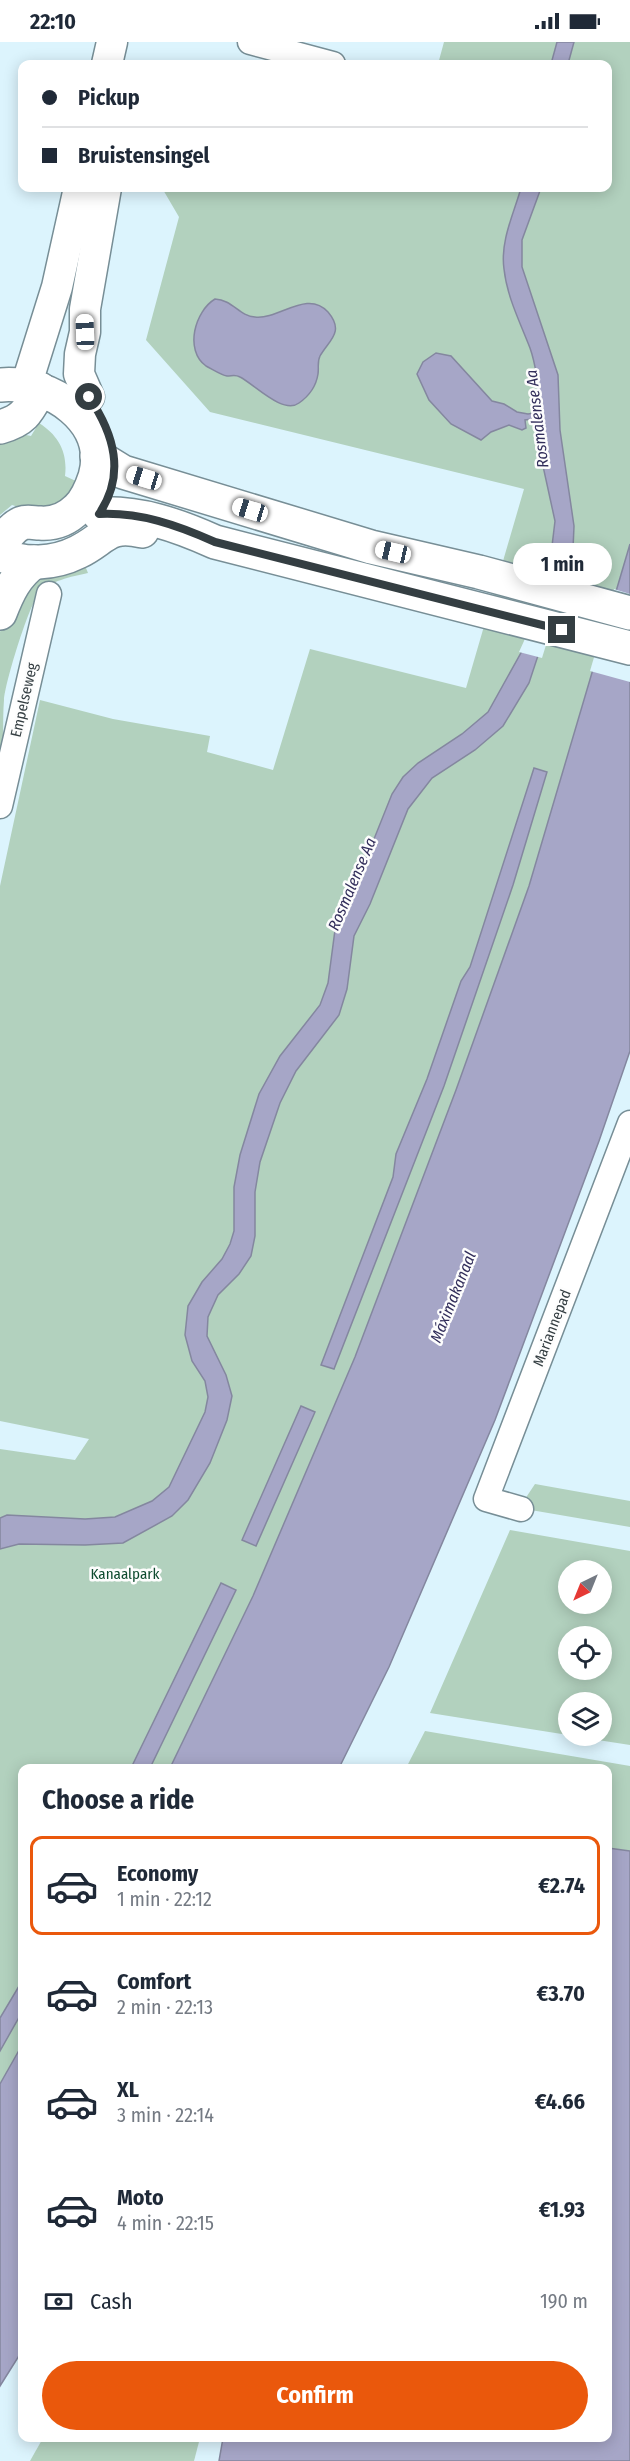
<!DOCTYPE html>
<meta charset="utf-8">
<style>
:root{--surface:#fff;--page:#f6f6f7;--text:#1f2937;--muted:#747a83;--line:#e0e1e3;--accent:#ea580c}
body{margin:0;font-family:"Fira Sans Condensed",sans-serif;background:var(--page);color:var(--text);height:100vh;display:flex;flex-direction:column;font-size:22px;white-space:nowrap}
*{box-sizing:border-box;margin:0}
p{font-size:20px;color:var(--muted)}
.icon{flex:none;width:33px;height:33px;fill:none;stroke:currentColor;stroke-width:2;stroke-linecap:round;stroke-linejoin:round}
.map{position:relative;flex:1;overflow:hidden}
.details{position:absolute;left:18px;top:1722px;width:594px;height:678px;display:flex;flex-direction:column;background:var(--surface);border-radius:12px;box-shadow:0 3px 15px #0003}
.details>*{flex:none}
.banner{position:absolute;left:18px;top:18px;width:594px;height:132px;border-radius:12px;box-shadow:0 3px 15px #0003;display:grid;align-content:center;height:132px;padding:0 24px;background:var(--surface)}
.needle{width:39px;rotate:223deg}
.buttons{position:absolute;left:558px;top:1518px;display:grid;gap:12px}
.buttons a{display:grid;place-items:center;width:54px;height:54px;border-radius:50%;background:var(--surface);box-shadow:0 3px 15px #0003;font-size:30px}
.end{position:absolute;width:27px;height:27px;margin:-14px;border:8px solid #343e42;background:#fff;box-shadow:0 0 0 3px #fff}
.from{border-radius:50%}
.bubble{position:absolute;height:42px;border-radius:21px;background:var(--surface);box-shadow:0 3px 15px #0003;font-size:20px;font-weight:700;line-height:42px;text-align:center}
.car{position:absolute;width:18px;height:36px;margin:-18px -9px;border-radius:8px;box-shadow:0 0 4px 2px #0007;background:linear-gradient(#fff 24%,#345 0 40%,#fff 0 76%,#345 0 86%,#fff 0)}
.banner b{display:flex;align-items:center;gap:21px;height:57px;font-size:22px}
.banner b+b{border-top:2px solid var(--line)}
.banner i{width:15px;height:15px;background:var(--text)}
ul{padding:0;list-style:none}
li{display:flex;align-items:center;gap:18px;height:99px;margin:0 12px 9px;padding:0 12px;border:3px solid transparent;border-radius:12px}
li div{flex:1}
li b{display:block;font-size:22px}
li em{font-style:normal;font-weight:700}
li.active{border-color:var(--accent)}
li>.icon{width:54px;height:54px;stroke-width:1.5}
h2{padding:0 24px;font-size:27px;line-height:72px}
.pay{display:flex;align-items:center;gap:15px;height:66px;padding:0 24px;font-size:22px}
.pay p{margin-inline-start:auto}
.primary-button{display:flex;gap:12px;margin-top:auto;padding:12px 24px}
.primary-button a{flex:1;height:69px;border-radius:36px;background:var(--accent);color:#fff;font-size:24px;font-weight:700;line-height:69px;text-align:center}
.status{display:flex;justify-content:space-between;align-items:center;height:42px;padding:0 30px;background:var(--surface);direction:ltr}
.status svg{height:16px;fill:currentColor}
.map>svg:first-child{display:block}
.green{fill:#b2d1be;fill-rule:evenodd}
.water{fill:#a6a6c7;stroke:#84879f;stroke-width:1.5}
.pier{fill:#dcf4fd}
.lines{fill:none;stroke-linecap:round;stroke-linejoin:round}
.minor-casing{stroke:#778e96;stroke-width:27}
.tertiary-casing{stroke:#778e96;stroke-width:33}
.secondary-casing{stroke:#778e96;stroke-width:36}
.minor{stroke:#fff;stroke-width:24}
.tertiary{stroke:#fff;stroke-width:30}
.secondary{stroke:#fff;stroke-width:33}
.route{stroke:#343e42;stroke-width:8}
.labels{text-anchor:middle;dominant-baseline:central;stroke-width:5;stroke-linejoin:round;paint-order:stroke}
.street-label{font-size:15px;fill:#343e42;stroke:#fdfdfd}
.park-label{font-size:15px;fill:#0e4b2f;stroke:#fdfdfd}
.water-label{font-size:16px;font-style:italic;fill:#322e5b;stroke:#fdfdfd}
</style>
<div class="status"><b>22:10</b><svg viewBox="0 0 49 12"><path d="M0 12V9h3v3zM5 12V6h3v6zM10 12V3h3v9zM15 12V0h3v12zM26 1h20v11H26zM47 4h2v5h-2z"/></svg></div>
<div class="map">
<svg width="630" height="2419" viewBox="0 0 630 2419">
<rect width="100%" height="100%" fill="#dcf4fd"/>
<g class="green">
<path d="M 444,0 L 630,0 L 630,502 L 529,844 L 456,1048 L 355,1315 L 253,1554 L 170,1726 L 22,1726 L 22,2003 L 0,2042 L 0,1407 L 75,1418 L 89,1397 L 0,1379 L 0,844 L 40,658 L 113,677 L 210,694 L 207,710 L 273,728 L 310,607 L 466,646 L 524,447 L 210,370 L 146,298 L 179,175 L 162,146 L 608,146 L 608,22 L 438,22 Z"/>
<path d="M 39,381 C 58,393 68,410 65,434 L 78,440 L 58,467 L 25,467 L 12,463 L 0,473 L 0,394 L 16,391 L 31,394 Z"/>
<path d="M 84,521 L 88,531 C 71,535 50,538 38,553 C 28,566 5,641 4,658 C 2,683 5,708 0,732 L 0,590 C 8,568 22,546 43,534 C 55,528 71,525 84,521 Z"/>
<path d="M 535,1442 L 630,1459 L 630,1485 L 519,1466 Z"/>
<path d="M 510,1488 L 630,1509 L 630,1703 L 572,1694 L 602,1694 L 602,1660 L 568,1660 L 568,1693 L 430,1671 ZM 568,1528 L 602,1528 L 602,1562 L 568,1562 ZM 568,1594 L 602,1594 L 602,1628 L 568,1628 Z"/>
<path d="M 425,1689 L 630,1724 L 630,1809 L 608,1806 L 608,1726 L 406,1726 Z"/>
<path d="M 43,2396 L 200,2396 L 194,2419 L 30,2419 Z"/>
</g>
<g class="water">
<path d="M 557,0 L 574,0 L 568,22 L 551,22 Z"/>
<path d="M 521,146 L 541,146 L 522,198 L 522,225 L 558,333 L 560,388 L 574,484 L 573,507 L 529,641 L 503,684 L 475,708 L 432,736 L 408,767 L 370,862 L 354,894 L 347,947 L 339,973 L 296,1029 L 280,1061 L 260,1120 L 255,1150 L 255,1194 L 251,1214 L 239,1232 L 218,1253 L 208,1275 L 207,1294 L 226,1333 L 232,1354 L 227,1378 L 210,1421 L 188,1458 L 172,1474 L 123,1501 L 85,1503 L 19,1502 L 0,1507 L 0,1476 L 7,1473 L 85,1477 L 115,1475 L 152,1459 L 169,1445 L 205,1370 L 208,1355 L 205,1339 L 192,1319 L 185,1293 L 188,1264 L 202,1240 L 222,1217 L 230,1202 L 234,1189 L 234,1145 L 240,1113 L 259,1052 L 280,1014 L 320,963 L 328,941 L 335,888 L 352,852 L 392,752 L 403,735 L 418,721 L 462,692 L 488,670 L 527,600 L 552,504 L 555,479 L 541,415 L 539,393 L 540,376 L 525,378 L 526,386 L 522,388 L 509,383 L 491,390 L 481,398 L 451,382 L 429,358 L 417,332 L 423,320 L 436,311 L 451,314 L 492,359 L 504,362 L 517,370 L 528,372 L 540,370 C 539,349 537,326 530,306 C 520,280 507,255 504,227 C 500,199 514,171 521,146 Z"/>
<path d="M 215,257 C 233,258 239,274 255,275 C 279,278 307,247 328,270 C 345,290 329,298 320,314 C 317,320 319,325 318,332 C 316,345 309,354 299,361 C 283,373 254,342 240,335 C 235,332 232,334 227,334 C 221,333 212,327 206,324 C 184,308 195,269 215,257 Z"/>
<path d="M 630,502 L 630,1009 L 599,1099 L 495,1378 L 389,1625 L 339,1726 L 170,1726 L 253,1554 L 355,1315 L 456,1048 L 529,844 Z"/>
<path d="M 534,726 L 547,730 L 513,843 L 444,1044 L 334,1327 L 321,1323 L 393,1135 L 396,1112 L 427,1037 L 461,939 L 470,925 Z"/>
<path d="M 301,1364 L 315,1370 L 256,1504 L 242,1498 Z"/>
<path d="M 221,1541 L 236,1548 L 150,1726 L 131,1726 Z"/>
<path d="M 608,1806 L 630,1809 L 630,2419 L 219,2419 L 223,2396 L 608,2396 Z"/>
<path d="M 22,1939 L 22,1970 L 0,2009 L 0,1976 Z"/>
<path d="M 22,2003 L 22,2309 L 0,2344 L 0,2042 Z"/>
</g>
<g class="pier">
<path d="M 543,528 L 567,535 L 542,616 L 519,610 L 524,599 Z"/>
<path d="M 614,547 L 630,552 L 630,640 L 590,629 Z"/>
</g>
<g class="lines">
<g class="minor-casing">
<g id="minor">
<path d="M 250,0 L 333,22"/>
<path d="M 0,764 L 49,552"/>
<path d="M 521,1467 L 486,1457 L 630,1081"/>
</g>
</g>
<g class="tertiary-casing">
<g id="tertiary">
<path d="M 107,22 L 112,0"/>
<path d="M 26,344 L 57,245 L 79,146"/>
<path d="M 89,355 L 79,332 L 80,312 L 85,290 L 85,267 L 106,146"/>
</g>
</g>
<g class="secondary-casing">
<g id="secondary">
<path d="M 0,343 C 50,338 111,379 95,435 C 91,447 86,459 77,467 C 67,477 54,482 40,481 C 34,481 27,479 22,481 C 12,485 5,496 0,504"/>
<path d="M 0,385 C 25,378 28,369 40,347"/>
<path d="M 97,414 L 123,430 L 371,505 L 479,530 L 630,571"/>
<path d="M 99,472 C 140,470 177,483 215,500 L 630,606"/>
<path d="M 0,512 C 24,524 54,522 78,510 C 105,497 107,481 142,489"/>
<path d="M 0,571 C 8,550 16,533 34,520"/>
</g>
</g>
<use href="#minor" class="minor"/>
<use href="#tertiary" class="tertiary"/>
<use href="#secondary" class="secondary"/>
</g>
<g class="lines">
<path class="route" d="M 89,355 C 114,392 126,432 99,472 C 140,470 177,483 215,500 L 562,588"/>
</g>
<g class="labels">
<g class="street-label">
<text transform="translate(24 658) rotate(-77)">Empelseweg</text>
<text transform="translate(552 1286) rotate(-69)">Mariannepad</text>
</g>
<g class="park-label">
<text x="125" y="1532">Kanaalpark</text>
</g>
<g class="water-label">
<text transform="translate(537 377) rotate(-97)">Rosmalense Aa</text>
<text transform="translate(352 842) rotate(-67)">Rosmalense Aa</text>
<text transform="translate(453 1255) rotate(-68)">Máximakanaal</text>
</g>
</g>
</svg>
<div class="buttons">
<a><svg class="needle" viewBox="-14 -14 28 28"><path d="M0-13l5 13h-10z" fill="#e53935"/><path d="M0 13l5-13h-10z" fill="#747a83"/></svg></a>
<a><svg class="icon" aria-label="locate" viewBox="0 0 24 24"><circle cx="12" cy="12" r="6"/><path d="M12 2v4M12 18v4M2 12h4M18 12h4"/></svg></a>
<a><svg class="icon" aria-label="layers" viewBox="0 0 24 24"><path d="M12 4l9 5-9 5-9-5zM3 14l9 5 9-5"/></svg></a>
</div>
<i class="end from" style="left:89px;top:355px"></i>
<i class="end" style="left:562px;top:588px"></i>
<div class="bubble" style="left:513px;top:501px;width:99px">1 min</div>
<i class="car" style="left:85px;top:290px;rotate:358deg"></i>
<i class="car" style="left:144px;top:436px;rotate:287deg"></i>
<i class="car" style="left:250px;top:468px;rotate:287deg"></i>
<i class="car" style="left:393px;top:510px;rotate:283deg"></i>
<div class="banner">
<b><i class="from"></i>Pickup</b>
<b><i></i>Bruistensingel</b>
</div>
<section class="details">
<h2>Choose a ride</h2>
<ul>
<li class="active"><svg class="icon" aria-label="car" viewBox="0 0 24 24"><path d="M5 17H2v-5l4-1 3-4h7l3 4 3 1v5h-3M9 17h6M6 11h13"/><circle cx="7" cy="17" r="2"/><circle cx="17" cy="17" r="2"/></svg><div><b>Economy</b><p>1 min · 22:12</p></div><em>€2.74</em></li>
<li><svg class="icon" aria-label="car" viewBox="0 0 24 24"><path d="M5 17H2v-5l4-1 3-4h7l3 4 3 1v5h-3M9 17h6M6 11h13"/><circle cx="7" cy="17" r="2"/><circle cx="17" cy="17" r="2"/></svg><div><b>Comfort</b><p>2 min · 22:13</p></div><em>€3.70</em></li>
<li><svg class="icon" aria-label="car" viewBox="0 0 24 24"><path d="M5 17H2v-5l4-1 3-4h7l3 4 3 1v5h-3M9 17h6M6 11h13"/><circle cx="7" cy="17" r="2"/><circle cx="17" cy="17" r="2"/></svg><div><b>XL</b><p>3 min · 22:14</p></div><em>€4.66</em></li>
<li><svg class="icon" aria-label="car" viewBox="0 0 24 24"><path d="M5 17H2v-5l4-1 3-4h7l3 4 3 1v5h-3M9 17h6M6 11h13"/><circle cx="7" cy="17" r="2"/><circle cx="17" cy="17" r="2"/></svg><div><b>Moto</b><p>4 min · 22:15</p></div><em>€1.93</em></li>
</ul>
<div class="pay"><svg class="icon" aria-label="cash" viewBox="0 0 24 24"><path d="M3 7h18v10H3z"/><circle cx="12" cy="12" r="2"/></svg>Cash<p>190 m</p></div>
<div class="primary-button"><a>Confirm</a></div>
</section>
</div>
